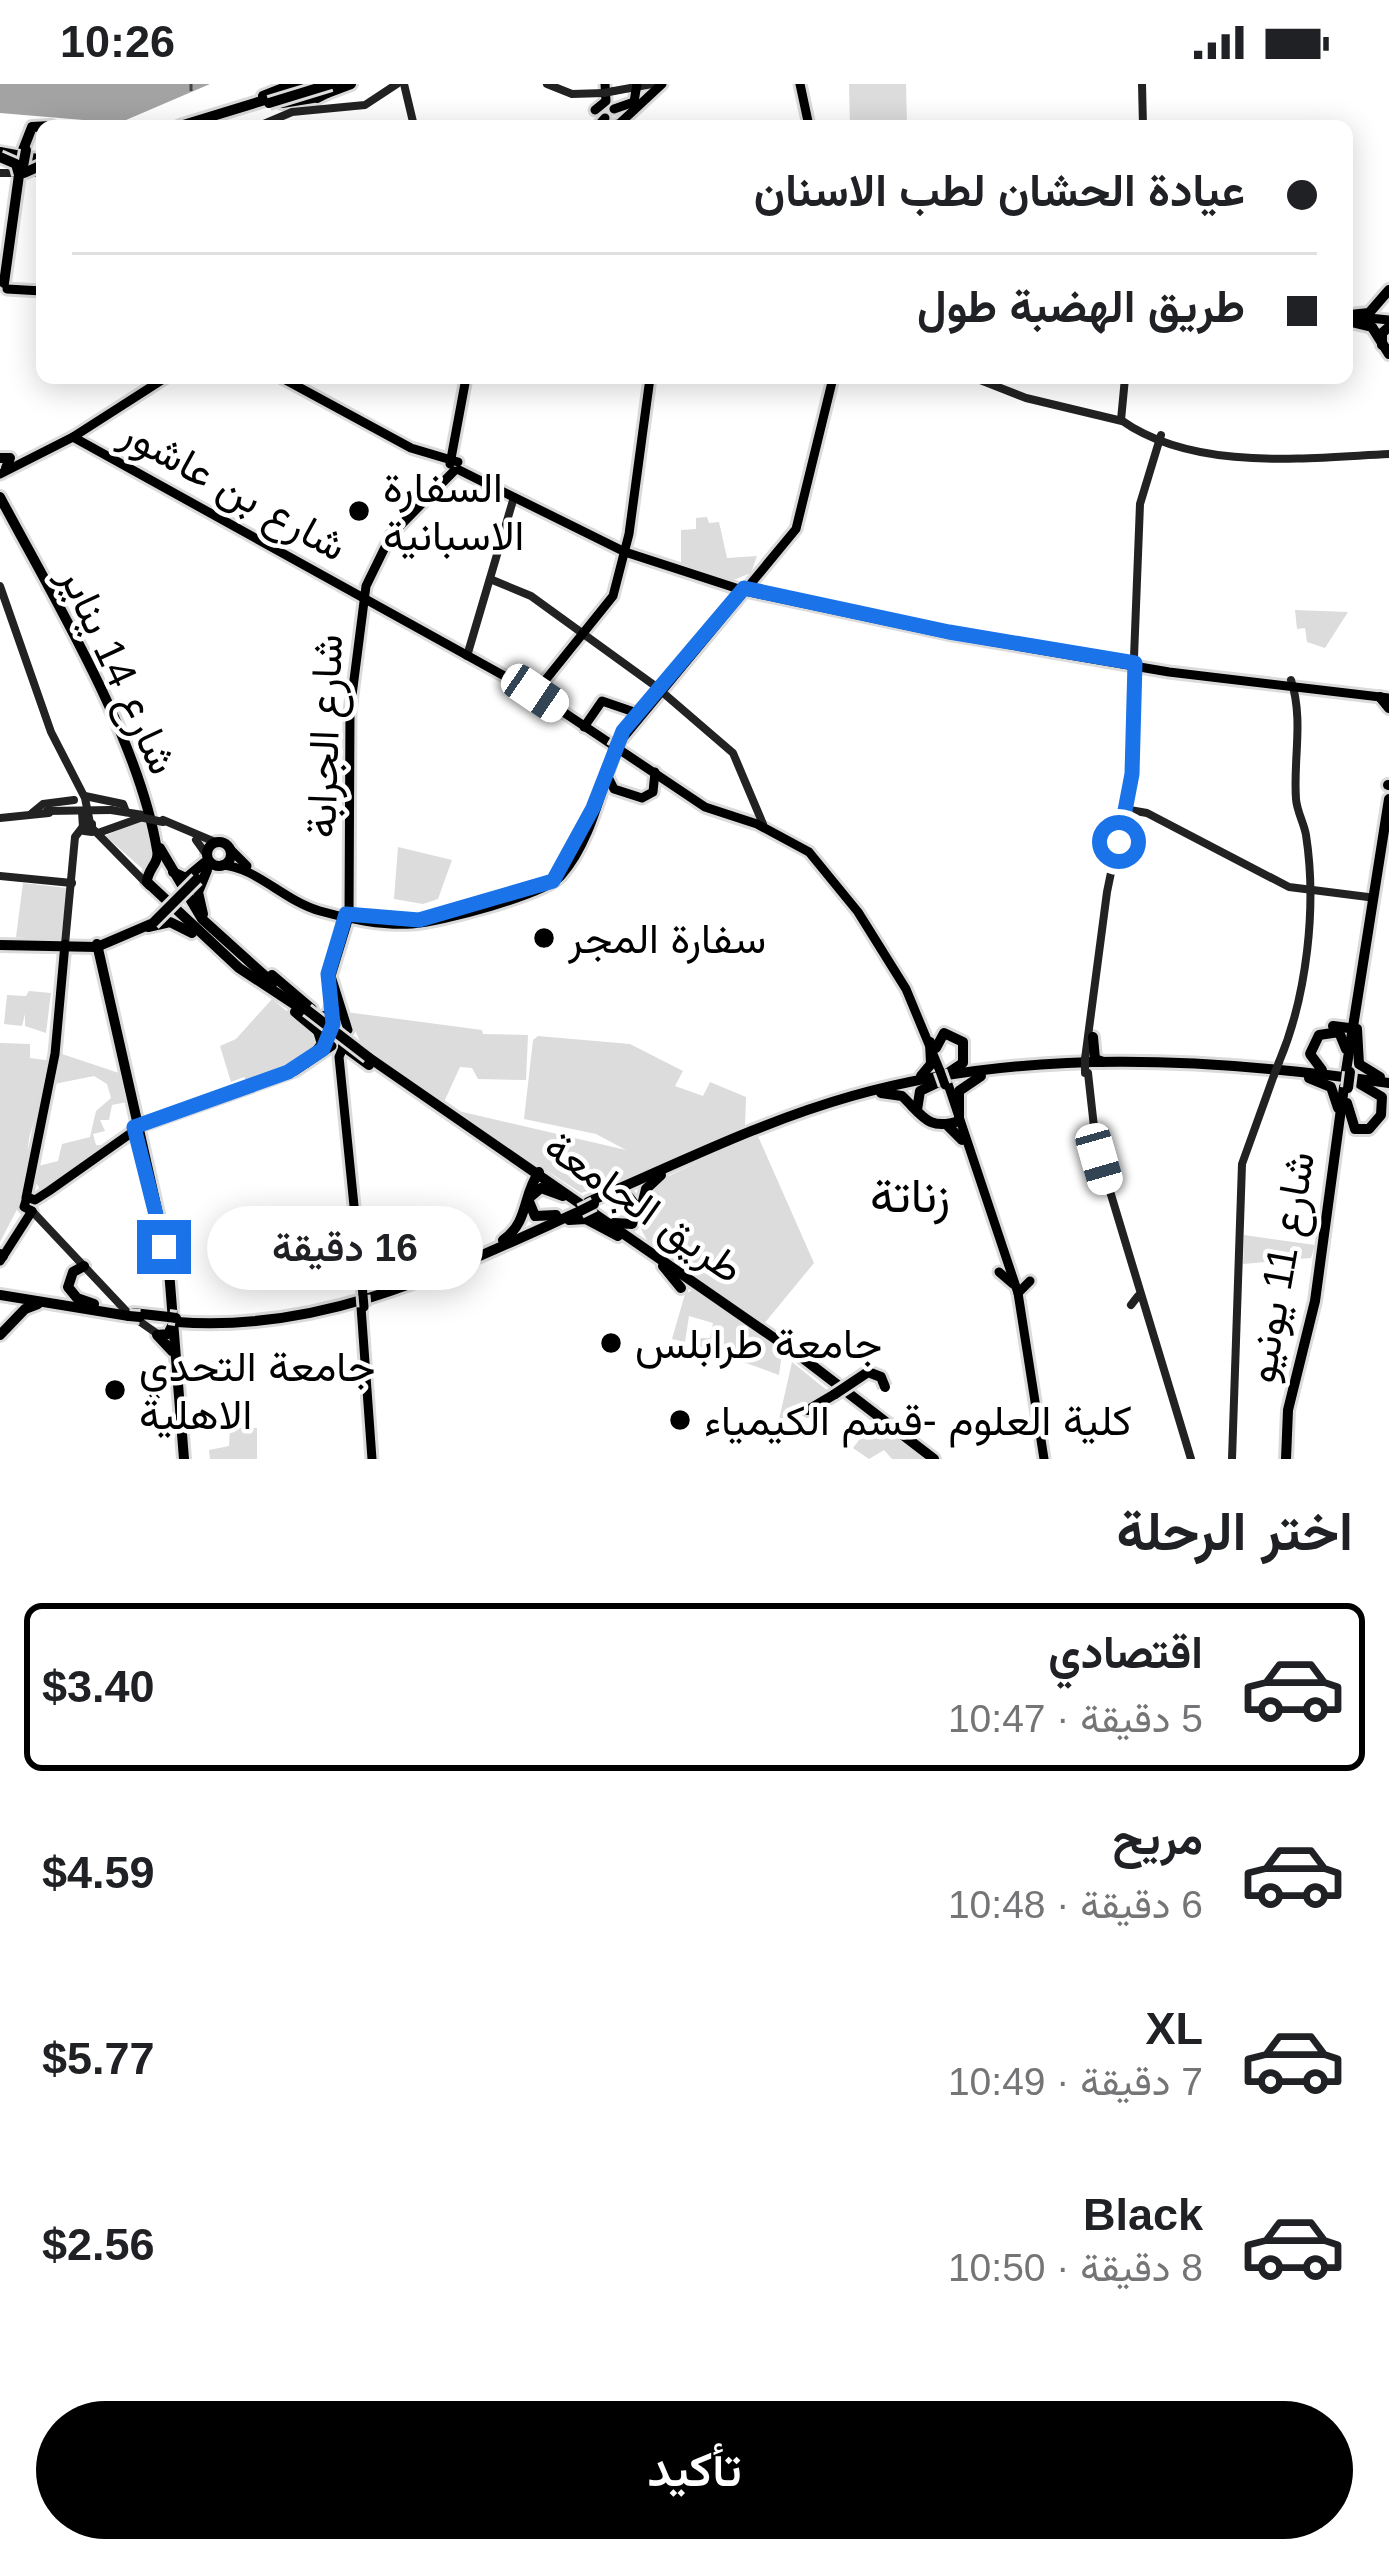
<!DOCTYPE html>
<html lang="ar">
<meta charset="utf-8">
<style>
:root{--surface:#fff;--page:#f6f6f6;--text:#202124;--muted:#757577;--line:#e0e0e0;--accent:#000}
body{margin:0;font-family:Arial,Vazirmatn,sans-serif;background:var(--page);color:var(--text);direction:rtl;height:100vh;display:flex;flex-direction:column;font-size:45px;white-space:nowrap}
*{box-sizing:border-box;margin:0}
p{font-size:39px;color:var(--muted)}
.icon{flex:none;width:66px;height:66px;fill:none;stroke:currentColor;stroke-width:2;stroke-linecap:round;stroke-linejoin:round}
.map{position:relative;height:1375px;overflow:hidden;direction:ltr}
.panel{display:flex;flex-direction:column;background:var(--surface);flex:1}
.panel>*{flex:none}
.top-card{position:absolute;left:36px;top:36px;width:1317px;height:264px;border-radius:18px;box-shadow:0 6px 30px #0003;direction:rtl;display:grid;align-content:center;height:264px;padding:0 36px;background:var(--surface)}
.end{position:absolute;width:54px;height:54px;margin:-27px;border:15px solid #1a73e8;background:#fff;box-shadow:0 0 0 6px #fff}
.from{border-radius:50%}
.bubble{position:absolute;height:84px;border-radius:42px;background:var(--surface);box-shadow:0 6px 30px #0003;font-size:39px;font-weight:600;line-height:84px;text-align:center;direction:rtl}
.car{position:absolute;width:36px;height:72px;margin:-36px -18px;border-radius:15px;box-shadow:0 0 9px 3px #0007;background:linear-gradient(#fff 24%,#345 0 40%,#fff 0 76%,#345 0 86%,#fff 0)}
.top-card b{display:flex;align-items:center;gap:42px;height:114px;font-size:45px}
.top-card b+b{border-top:3px solid var(--line)}
.top-card i{width:30px;height:30px;background:var(--text)}
ul{padding:0;list-style:none}
li{display:flex;align-items:center;gap:36px;height:168px;margin:0 24px 18px;padding:0 12px;border:6px solid transparent;border-radius:18px}
li div{flex:1}
li b{display:block;font-size:45px}
li em{font-style:normal;font-weight:600}
li.on{border-color:var(--accent)}
li>.icon{width:108px;height:108px;stroke-width:1.5}
h2{padding:0 36px;font-size:54px;line-height:144px}
.action{display:flex;gap:24px;margin-top:auto;padding:24px 36px}
.action a{flex:1;height:138px;border-radius:72px;background:var(--accent);color:#fff;font-size:48px;font-weight:600;line-height:138px;text-align:center}
.status{display:flex;justify-content:space-between;align-items:center;height:84px;padding:0 60px;background:var(--surface);direction:ltr}
.status svg{height:33px;fill:currentColor}
.map>svg:first-child{display:block}
.green{fill:#dcdcdc}
.water{fill:#a3a3a3}
.lines{fill:none;stroke-linecap:round;stroke-linejoin:round}
.ferry{stroke:#444;stroke-width:3;stroke-dasharray:15 12;stroke-linecap:butt}
.primary-casing{stroke:#dbdbdb;stroke-width:15}
.trunk-casing{stroke:#dbdbdb;stroke-width:16}
.secondary{stroke:#222;stroke-width:8}
.primary{stroke:#000;stroke-width:9}
.trunk{stroke:#000;stroke-width:10}
.primary-bridge-casing{stroke:#dbdbdb;stroke-width:15;stroke-linecap:butt}
.trunk-bridge-casing{stroke:#dbdbdb;stroke-width:16;stroke-linecap:butt}
.secondary-bridge{stroke:#222;stroke-width:8}
.primary-bridge{stroke:#000;stroke-width:9}
.trunk-bridge{stroke:#000;stroke-width:10}
.route{stroke:#1a73e8;stroke-width:15}
.poi-dot{fill:#000;stroke:#fff;stroke-width:4.5}
.labels{text-anchor:middle;dominant-baseline:central;stroke-width:9;stroke-linejoin:round;paint-order:stroke}
.poi-label{font-size:42px;fill:#000;stroke:#fff;text-anchor:start}
.street-label{font-size:42px;fill:#000;stroke:#fff}
.quarter-label{font-size:48px;fill:#000;stroke:#fff}
</style>
<div class="status"><b>10:26</b><svg viewBox="0 0 49 12"><path d="M0 12V9h3v3zM5 12V6h3v6zM10 12V3h3v9zM15 12V0h3v12zM26 1h20v11H26zM47 4h2v5h-2z"/></svg></div>
<div class="map">
<svg width="1389" height="1375" viewBox="0 0 1389 1375">
<rect width="100%" height="100%" fill="#fff"/>
<g class="green">
<path d="M 849,0 L 906,0 L 907,42 L 850,42 Z"/>
<path d="M 707,433 L 709,439 L 719,438 L 727,474 L 757,472 L 751,489 L 731,497 L 681,480 L 681,446 L 696,445 L 696,434 Z"/>
<path d="M 1295,526 L 1348,528 L 1325,564 L 1307,558 L 1305,544 L 1297,545 Z"/>
<path d="M 140,736 L 146,737 L 157,770 L 145,787 L 105,752 Z"/>
<path d="M 398,763 L 452,776 L 438,815 L 423,820 L 394,815 Z"/>
<path d="M 23,799 L 67,804 L 61,857 L 16,853 Z"/>
<path d="M 29,907 L 51,909 L 46,949 L 25,942 L 25,930 L 22,942 L 4,940 L 7,911 L 26,912 Z"/>
<path d="M 272,915 L 321,955 L 299,982 L 248,1000 L 244,993 L 231,998 L 220,962 L 236,955 Z"/>
<path d="M 346,928 L 482,946 L 483,950 L 528,951 L 526,996 L 478,995 L 472,984 L 460,983 L 444,1018 L 362,961 Z"/>
<path d="M 538,952 L 630,960 L 683,987 L 675,1002 L 703,1012 L 710,998 L 746,1013 L 745,1044 L 661,1078 L 663,1084 L 581,1109 L 454,1026 L 626,1066 L 596,1050 L 524,1035 L 533,956 Z"/>
<path d="M 0,959 L 30,960 L 30,974 L 52,977 L 29,1054 L 24,1112 L 0,1158 Z"/>
<path d="M 62,970 L 119,989 L 127,1018 L 112,1021 L 109,1036 L 100,1036 L 105,1047 L 93,1050 L 96,1061 L 104,1061 L 41,1107 L 35,1097 L 38,1082 L 58,1077 L 62,1060 L 90,1053 L 96,1027 L 111,1014 L 107,1000 L 94,992 L 54,1000 Z"/>
<path d="M 757,1050 L 814,1179 L 763,1241 L 650,1162 L 641,1145 L 654,1099 Z"/>
<path d="M 1244,1151 L 1315,1161 L 1311,1174 L 1243,1180 Z"/>
<path d="M 692,1206 L 782,1269 L 779,1291 L 699,1262 L 700,1254 L 710,1254 L 713,1239 L 689,1232 L 685,1258 L 672,1255 L 685,1210 Z"/>
<path d="M 792,1278 L 829,1308 L 778,1340 Z"/>
<path d="M 875,1335 L 920,1370 L 925,1375 L 892,1375 L 884,1366 L 869,1375 L 853,1364 Z"/>
<path d="M 230,1344 L 257,1344 L 257,1375 L 210,1375 L 209,1366 L 229,1362 Z"/>
</g>
<path class="water" d="M 0,0 L 210,0 L 119,39 L 0,29 Z"/>
<g class="lines">
<path class="ferry" d="M 191,0 L 191,7"/>
<g class="primary-casing">
<g id="primary">
<path d="M 800,0 L 809,42"/>
<path d="M 614,25 L 634,18 L 637,0"/>
<path d="M 595,26 L 606,17 L 605,0"/>
<path d="M 598,42 L 605,34"/>
<path d="M 606,42 L 619,40 L 662,0"/>
<path d="M 7,205 L 42,207"/>
<path d="M 1359,233 L 1389,236"/>
<path d="M 282,294 L 411,364 L 458,378"/>
<path d="M 73,353 L 165,294"/>
<path d="M 450,380 L 466,294"/>
<path d="M 459,386 L 625,468 L 745,507 L 947,550 L 1169,588 L 1389,614"/>
<path d="M 0,390 L 73,353 L 535,609 L 705,723 L 757,740 L 809,768 L 858,828 L 906,905 L 940,987"/>
<path d="M 535,609 L 613,512 L 629,450 L 650,294"/>
<path d="M 584,643 L 602,617 L 637,629"/>
<path d="M 619,659 L 796,445 L 833,294"/>
<path d="M 607,691 L 614,705 L 642,714 L 653,708 L 655,688"/>
<path d="M 229,764 L 247,782"/>
<path d="M 222,781 C 256,783 284,817 320,827 C 347,835 384,842 412,840 C 440,838 544,811 561,792 C 591,758 601,706 616,665"/>
<path d="M 348,946 L 331,892 L 349,833 L 350,627 L 366,502 L 391,451 L 454,387"/>
<path d="M 344,961 L 339,973 L 363,1211"/>
<path d="M 948,1000 L 1018,1209 L 1044,1375"/>
<path d="M 26,1114 L 55,970 L 65,860"/>
<path d="M 32,1127 L 24,1123 L 27,1113 L 35,1116 L 49,1107 L 141,1042 L 295,987 L 332,962"/>
<path d="M 0,1177 L 32,1127"/>
<path d="M 999,1188 L 1013,1200"/>
<path d="M 1018,1209 L 1030,1197"/>
<path d="M 361,1223 L 372,1375"/>
</g>
</g>
<g class="trunk-casing">
<g id="trunk">
<path d="M 302,0 L 317,14 L 327,9 L 328,0"/>
<path d="M 327,9 L 351,0"/>
<path d="M 263,12 L 293,0"/>
<path d="M 282,19 L 313,14"/>
<path d="M 180,42 L 268,15"/>
<path d="M 23,66 L 32,43 L 51,42"/>
<path d="M 0,68 L 42,76"/>
<path d="M 4,199 L 19,91"/>
<path d="M 1350,231 L 1369,229 L 1389,206"/>
<path d="M 1347,237 L 1372,243 L 1389,270"/>
<path d="M 1382,261 L 1382,249 L 1389,243"/>
<path d="M 0,374 L 10,374 L 6,384"/>
<path d="M 0,413 C 54,515 138,652 157,766 C 160,779 147,785 147,798 L 239,884 L 306,928"/>
<path d="M 1380,613 L 1389,624"/>
<path d="M 1388,701 L 1389,701"/>
<circle cx="219" cy="770" r="12"/>
<path d="M 160,764 L 202,835 L 273,899"/>
<path d="M 173,788 L 186,794 L 204,779"/>
<path d="M 203,830 L 198,808 L 207,786"/>
<path d="M 148,843 L 170,838 L 192,849"/>
<path d="M 97,860 L 168,1174 L 184,1375"/>
<path d="M 0,861 L 97,863 L 153,839"/>
<path d="M 272,891 L 312,925"/>
<path d="M 295,928 L 325,953"/>
<path d="M 321,933 L 328,931 L 331,922"/>
<path d="M 1333,942 L 1357,945 L 1359,980 L 1380,993"/>
<path d="M 1093,953 L 1095,975 L 1103,978"/>
<path d="M 343,962 L 369,981"/>
<path d="M 936,964 L 944,949 L 963,958 L 963,979 L 948,989"/>
<path d="M 368,973 L 800,1272 L 934,1375"/>
<path d="M 306,979 L 322,960 L 318,947"/>
<path d="M 1322,986 L 1310,970 L 1319,951 L 1339,948 L 1346,965"/>
<path d="M 1346,987 L 1389,715"/>
<path d="M 921,992 L 931,980 L 930,958"/>
<path d="M 1309,994 L 1331,1003 L 1338,1024"/>
<path d="M 881,1009 L 902,1012 C 923,1032 928,1047 959,1037 L 959,1007 L 981,992"/>
<path d="M 1347,1019 L 1355,1045 L 1369,1045 L 1381,1031 L 1382,1013 L 1360,1000"/>
<path d="M 917,1026 L 920,1007 L 939,998"/>
<path d="M 947,1041 L 962,1056"/>
<path d="M 611,1114 L 629,1113 L 639,1126 L 632,1140 L 614,1139"/>
<path d="M 588,1118 C 675,1081 760,1038 852,1012 C 1025,963 1213,974 1389,999"/>
<path d="M 641,1125 L 646,1105 L 661,1091"/>
<path d="M 556,1131 L 535,1132 L 528,1115 L 541,1104 L 563,1112"/>
<path d="M 569,1136 L 586,1135 L 618,1152"/>
<path d="M 503,1156 C 529,1138 522,1112 539,1088"/>
<path d="M 0,1170 L 3,1172"/>
<path d="M 84,1182 L 73,1188 L 68,1203 L 77,1214 L 94,1220"/>
<path d="M 663,1182 L 681,1204"/>
<path d="M 0,1211 L 129,1232"/>
<path d="M 133,1229 L 169,1233"/>
<path d="M 177,1238 C 325,1249 449,1186 580,1127"/>
<path d="M 172,1242 L 168,1250 L 157,1251 L 172,1267"/>
<path d="M 0,1251 L 25,1225 L 38,1220"/>
<path d="M 808,1326 L 835,1310"/>
<path d="M 1286,1375 L 1288,1326 L 1315,1217 L 1344,1003"/>
</g>
</g>
<g class="secondary">
<path d="M 404,0 L 414,42"/>
<path d="M 547,0 L 572,10 L 604,9"/>
<path d="M 1142,0 L 1143,42"/>
<path d="M 614,7 L 652,0"/>
<path d="M 259,42 L 292,28 L 365,21 L 397,0"/>
<path d="M 0,89 L 42,89"/>
<path d="M 975,294 L 1026,314 L 1122,337"/>
<path d="M 1125,294 L 1121,336 C 1194,388 1305,374 1389,370"/>
<path d="M 490,495 L 531,512 L 658,604"/>
<path d="M 0,502 L 51,648 L 85,714 L 90,739"/>
<path d="M 467,572 L 514,413"/>
<path d="M 661,607 L 733,669 L 763,740"/>
<path d="M 85,712 L 123,720 L 126,728"/>
<path d="M 1124,725 L 1147,729 L 1289,803 L 1368,813"/>
<path d="M 111,726 L 143,731"/>
<path d="M 82,727 L 83,744"/>
<path d="M 32,729 L 43,720 L 74,716"/>
<path d="M 0,734 L 49,729"/>
<path d="M 163,736 L 215,758"/>
<path d="M 93,745 L 149,802"/>
<path d="M 98,749 L 140,734"/>
<path d="M 196,756 L 206,770"/>
<path d="M 0,792 L 72,799"/>
<path d="M 65,860 L 75,753 L 85,740 L 92,740 L 92,748 L 84,747"/>
<path d="M 1085,975 L 1107,808 L 1129,701 L 1140,420 L 1161,351"/>
<path d="M 1279,978 C 1307,912 1317,822 1306,751 C 1304,739 1297,728 1296,715 C 1293,675 1304,636 1291,596"/>
<path d="M 1088,989 L 1096,1061 L 1191,1375"/>
<path d="M 32,1127 L 129,1230 L 159,1251"/>
<path d="M 1131,1221 L 1138,1212"/>
<path d="M 1232,1375 L 1242,1080 L 1274,991"/>
</g>
<use href="#primary" class="primary"/>
<use href="#trunk" class="trunk"/>
<g class="primary-bridge-casing">
<g id="primary-bridge">
<path d="M 613,664 L 617,657"/>
<path d="M 940,987 L 945,1001"/>
<path d="M 363,1211 L 364,1223"/>
</g>
</g>
<g class="trunk-bridge-casing">
<g id="trunk-bridge">
<path d="M 269,19 L 331,0"/>
<path d="M 0,73 L 16,80 L 19,91"/>
<path d="M 22,88 L 26,66"/>
<path d="M 24,89 L 42,81"/>
<path d="M 153,839 L 197,795"/>
<path d="M 307,926 L 368,973"/>
<path d="M 1348,1004 L 1350,988"/>
<path d="M 580,1127 L 594,1120"/>
<path d="M 129,1232 L 140,1233"/>
<path d="M 169,1233 L 176,1234"/>
<path d="M 835,1310 L 868,1288 L 881,1293 L 885,1303"/>
</g>
</g>
<g class="secondary-bridge">
<path d="M 604,9 L 614,7"/>
<path d="M 47,727 L 111,726"/>
<path d="M 144,734 L 163,738"/>
<path d="M 1085,975 L 1085,989"/>
<path d="M 1274,991 L 1279,978"/>
</g>
<use href="#primary-bridge" class="primary-bridge"/>
<use href="#trunk-bridge" class="trunk-bridge"/>
</g>
<g class="lines">
<path class="route" d="M 164,1163 L 134,1043 L 288,988 L 323,965 L 333,940 L 328,890 L 346,830 L 419,836 L 553,797 L 593,724 L 623,647 L 744,504 L 949,548 L 1135,579 L 1132,690 L 1119,758"/>
</g>
<g class="poi-dot">
<circle cx="359" cy="427" r="12"/>
<circle cx="544" cy="854" r="12"/>
<circle cx="611" cy="1259" r="12"/>
<circle cx="115" cy="1306" r="12"/>
<circle cx="680" cy="1336" r="12"/>
</g>
<g class="labels">
<g class="poi-label">
<text x="383" y="403">السفارة<tspan x="383" dy="48">الاسبانية</tspan></text>
<text x="568" y="854">سفارة المجر</text>
<text x="635" y="1259">جامعة طرابلس</text>
<text x="139" y="1282">جامعة التحدي<tspan x="139" dy="48">الاهلية</tspan></text>
<text x="704" y="1336">كلية العلوم -قسم الكيمياء</text>
</g>
<g class="street-label">
<text transform="translate(234 405) rotate(29)">شارع بن عاشور</text>
<text transform="translate(119 586) rotate(65)">شارع 14 يناير</text>
<text transform="translate(324 652) rotate(-88)">شارع الجرابة</text>
<text transform="translate(644 1123) rotate(35)">طريق الجامعة</text>
<text transform="translate(1280 1183) rotate(-80)">شارع 11 يونيو</text>
</g>
<g class="quarter-label">
<text x="910" y="1111">زناتة</text>
</g>
</g>
</svg>
<i class="end from" style="left:1119px;top:758px"></i>
<i class="end" style="left:164px;top:1163px"></i>
<div class="bubble" style="left:207px;top:1122px;width:276px">16 دقيقة</div>
<i class="car" style="left:535px;top:609px;rotate:124deg"></i>
<i class="car" style="left:1099px;top:1075px;rotate:164deg"></i>
<div class="top-card">
<b><i class="from"></i>عيادة الحشان لطب الاسنان</b>
<b><i></i>طريق الهضبة طول</b>
</div>
</div>
<section class="panel">
<h2>اختر الرحلة</h2>
<ul>
<li class="on"><svg class="icon" aria-label="car" viewBox="0 0 24 24"><path d="M5 17H2v-5l4-1 3-4h7l3 4 3 1v5h-3M9 17h6M6 11h13"/><circle cx="7" cy="17" r="2"/><circle cx="17" cy="17" r="2"/></svg><div><b>اقتصادي</b><p>5 دقيقة · 10:47</p></div><em>$3.40</em></li>
<li><svg class="icon" aria-label="car" viewBox="0 0 24 24"><path d="M5 17H2v-5l4-1 3-4h7l3 4 3 1v5h-3M9 17h6M6 11h13"/><circle cx="7" cy="17" r="2"/><circle cx="17" cy="17" r="2"/></svg><div><b>مريح</b><p>6 دقيقة · 10:48</p></div><em>$4.59</em></li>
<li><svg class="icon" aria-label="car" viewBox="0 0 24 24"><path d="M5 17H2v-5l4-1 3-4h7l3 4 3 1v5h-3M9 17h6M6 11h13"/><circle cx="7" cy="17" r="2"/><circle cx="17" cy="17" r="2"/></svg><div><b>XL</b><p>7 دقيقة · 10:49</p></div><em>$5.77</em></li>
<li><svg class="icon" aria-label="car" viewBox="0 0 24 24"><path d="M5 17H2v-5l4-1 3-4h7l3 4 3 1v5h-3M9 17h6M6 11h13"/><circle cx="7" cy="17" r="2"/><circle cx="17" cy="17" r="2"/></svg><div><b>Black</b><p>8 دقيقة · 10:50</p></div><em>$2.56</em></li>
</ul>
<div class="action"><a>تأكيد</a></div>
</section>
